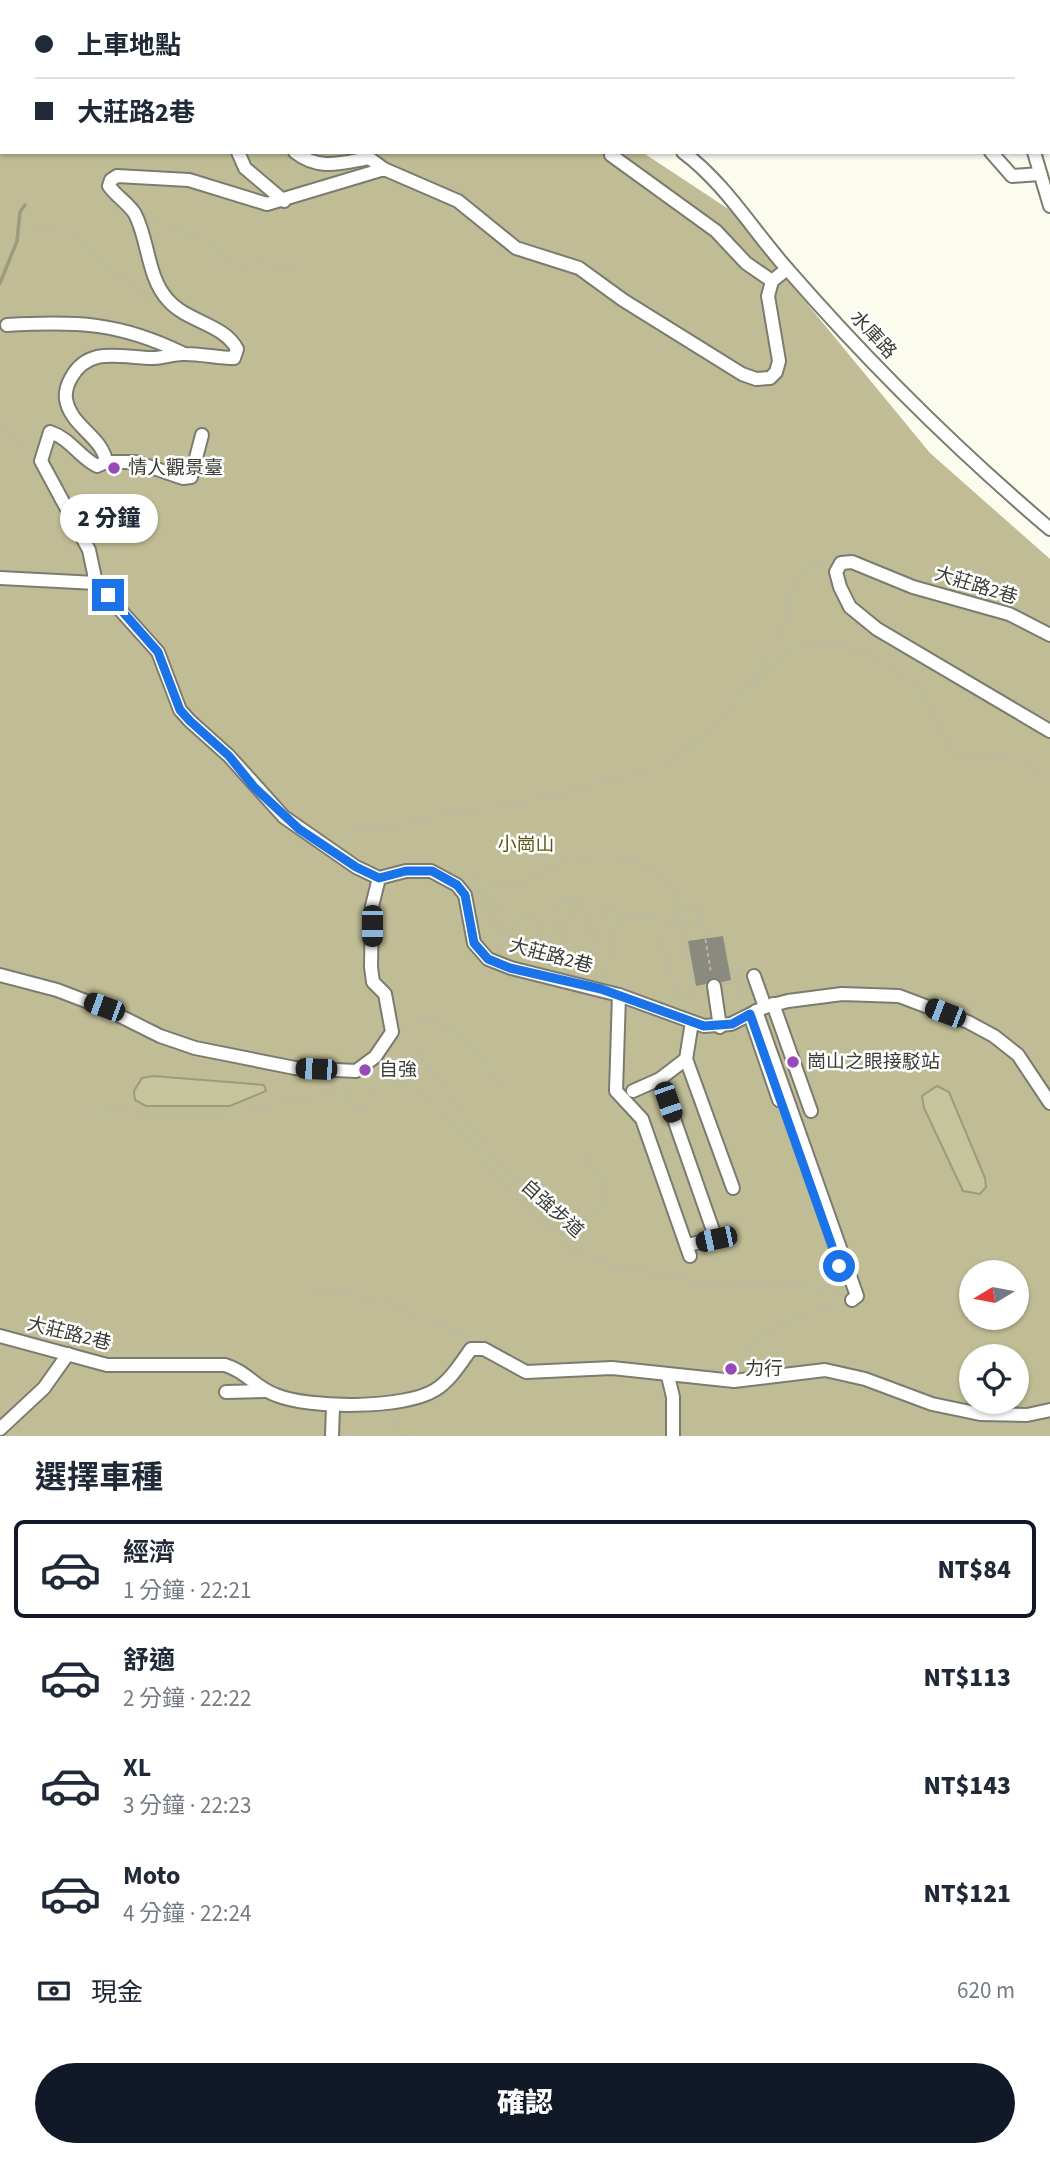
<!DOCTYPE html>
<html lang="zh-TW">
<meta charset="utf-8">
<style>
:root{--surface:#fff;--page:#f6f6f7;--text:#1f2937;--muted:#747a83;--line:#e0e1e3;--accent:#111827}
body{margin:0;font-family:"Source Sans 3","Noto Sans TC",sans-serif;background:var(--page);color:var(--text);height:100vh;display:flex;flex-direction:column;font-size:26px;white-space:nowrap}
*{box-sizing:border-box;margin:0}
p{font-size:23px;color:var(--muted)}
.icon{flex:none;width:38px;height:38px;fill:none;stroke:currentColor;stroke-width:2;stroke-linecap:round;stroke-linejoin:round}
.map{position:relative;height:1436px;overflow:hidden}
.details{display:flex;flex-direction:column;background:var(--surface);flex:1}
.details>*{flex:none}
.hud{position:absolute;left:0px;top:0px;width:1050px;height:154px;box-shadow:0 2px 5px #0004;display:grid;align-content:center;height:154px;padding:0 35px;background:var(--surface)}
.needle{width:46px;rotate:260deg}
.fabs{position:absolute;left:959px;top:1260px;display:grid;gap:14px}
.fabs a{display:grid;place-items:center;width:70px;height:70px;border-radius:50%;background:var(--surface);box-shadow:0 2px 5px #0004;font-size:35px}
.end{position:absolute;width:32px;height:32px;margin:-16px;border:9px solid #1a73e8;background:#fff;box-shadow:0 0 0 4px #fff}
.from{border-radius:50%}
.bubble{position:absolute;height:49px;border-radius:24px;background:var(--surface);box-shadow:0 2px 5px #0004;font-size:23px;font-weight:800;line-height:49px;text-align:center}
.car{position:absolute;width:21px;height:42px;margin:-21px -10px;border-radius:9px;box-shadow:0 0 5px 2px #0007;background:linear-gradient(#222 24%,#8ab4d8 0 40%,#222 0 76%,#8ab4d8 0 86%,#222 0)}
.hud b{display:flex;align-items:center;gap:24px;height:66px;font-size:26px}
.hud b+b{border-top:2px solid var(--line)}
.hud i{width:18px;height:18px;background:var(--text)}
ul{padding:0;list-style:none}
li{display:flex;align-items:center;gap:21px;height:98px;margin:0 14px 10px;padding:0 21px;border:4px solid transparent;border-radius:10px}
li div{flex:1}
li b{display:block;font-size:26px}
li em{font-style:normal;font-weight:800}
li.active{border-color:var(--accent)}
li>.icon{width:63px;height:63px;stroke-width:1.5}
h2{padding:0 35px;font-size:32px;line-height:84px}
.pay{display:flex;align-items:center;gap:18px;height:77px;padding:0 35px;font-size:26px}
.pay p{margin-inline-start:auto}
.action{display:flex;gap:14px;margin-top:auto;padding:14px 35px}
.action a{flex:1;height:80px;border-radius:42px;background:var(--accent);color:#fff;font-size:28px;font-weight:800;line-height:80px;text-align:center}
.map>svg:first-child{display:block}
.forest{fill:#c0bd96;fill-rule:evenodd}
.water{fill:#c6c49c;stroke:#9d9b7d;stroke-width:2}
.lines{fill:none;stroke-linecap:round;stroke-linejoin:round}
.stream{stroke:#9d9b7d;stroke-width:3.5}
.building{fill:#8b8a7e}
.minor-casing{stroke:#7c7b6f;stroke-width:16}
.path{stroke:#b8b8ad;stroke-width:2;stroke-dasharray:3.5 3.5;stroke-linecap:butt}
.minor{stroke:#fff;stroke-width:12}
.path-bridge{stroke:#b8b8ad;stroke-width:2;stroke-dasharray:3.5 3.5;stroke-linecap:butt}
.route{stroke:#1a73e8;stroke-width:9}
.poi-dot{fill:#984abb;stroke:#fff;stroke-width:2.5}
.labels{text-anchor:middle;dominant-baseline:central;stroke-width:5;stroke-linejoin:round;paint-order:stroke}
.street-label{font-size:19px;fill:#3c3c36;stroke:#fff}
.poi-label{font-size:19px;fill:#3c3c36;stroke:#fff;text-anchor:start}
.park-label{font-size:19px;fill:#5e5918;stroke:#fff}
</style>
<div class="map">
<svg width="1050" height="1436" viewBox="0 0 1050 1436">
<rect width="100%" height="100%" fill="#fcfcee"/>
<path class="forest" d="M 0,0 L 381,0 L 384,2 L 2,2 L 2,152 L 642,152 L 730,210 L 930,453 L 1050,559 L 1050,1436 L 0,1436 ZM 971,1272 L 1017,1272 L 1017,1318 L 971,1318 ZM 971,1356 L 1017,1356 L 1017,1402 L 971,1402 Z"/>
<g class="water">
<path d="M 153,1076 L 264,1085 L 266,1091 L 230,1106 L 146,1106 L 135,1100 L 134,1091 L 142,1078 Z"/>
<path d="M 937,1086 L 949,1092 L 985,1178 L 986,1187 L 980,1194 L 963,1191 L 924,1108 L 922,1096 Z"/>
</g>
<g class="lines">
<path class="stream" d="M 0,283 L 17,241 L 20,212 L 25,205"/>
</g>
<path class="building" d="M 723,936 L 731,980 L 722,982 L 712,978 L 706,984 L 696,986 L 688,941 Z"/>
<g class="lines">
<g class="minor-casing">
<g id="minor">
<path d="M 470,0 L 472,2"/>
<path d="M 810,0 L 812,2"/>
<path d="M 1034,2 L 1034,0"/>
<path d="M 238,152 L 245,168 L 284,201"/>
<path d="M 295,152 C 319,171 341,163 369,158 L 384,169"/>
<path d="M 683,152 C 726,184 753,231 789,271 C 870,364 956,449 1050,529"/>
<path d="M 991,152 L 1012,176 L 1040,174"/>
<path d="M 1034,152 L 1050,206"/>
<path d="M 611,155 L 716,231 L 746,263 L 772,281"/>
<path d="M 787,269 L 772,281 L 768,296 L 779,361 L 776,372 L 770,378 L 756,379 L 742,374 L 623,300 L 579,268 L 516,248 L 458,201 L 384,169 L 267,204 L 189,180 L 117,176 L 111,180 L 109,186 C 116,196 129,204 135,214 C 149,241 147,277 168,300 C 187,322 224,324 237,349 L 234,358 C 218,358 202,354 185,354 C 175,353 164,358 153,358 C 122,358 89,345 71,378 C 67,385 65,391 66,399 C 70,426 103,437 106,462 L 97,466 C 78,456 71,439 50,432 L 41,461 L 89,550 L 96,583 L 158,652 L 180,710 L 190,721 L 229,756 L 284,817 L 356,867 L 379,878 L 406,871 L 431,871 L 457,885 L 465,895 L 474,943 L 488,959 L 511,968 L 619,995 L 704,1026 L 731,1024 L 765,1007 L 788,1001 L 842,994 L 899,996 L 968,1022 L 994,1036 L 1018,1055 L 1050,1103"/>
<path d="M 7,325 C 75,321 119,322 182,353"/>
<path d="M 106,462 L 136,462 L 183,478 L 191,477 L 202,435"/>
<path d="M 0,578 L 96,583"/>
<path d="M 1050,635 L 1009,614 L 913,587 L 852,562 L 841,563 L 836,572 L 840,587 L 850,607 L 877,629 L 1050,731"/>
<path d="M 0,975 L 57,990 L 104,1008 L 160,1036 L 195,1048 L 295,1068 L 356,1071 L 375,1057 L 392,1032 L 385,994 L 373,982 L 371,967 L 372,906 L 379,878"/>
<path d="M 754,976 L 765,1007"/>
<path d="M 714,986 L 720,1027"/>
<path d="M 619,995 L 616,1091 L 642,1119 L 690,1256"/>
<path d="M 773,1004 L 811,1111"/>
<path d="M 756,1011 L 857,1296 L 852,1300"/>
<path d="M 752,1021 L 779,1100"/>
<path d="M 686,1059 L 733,1188"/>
<path d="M 660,1079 L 716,1239 L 687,1245"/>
<path d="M 633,1091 L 660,1079 L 686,1059 L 692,1022"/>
<path d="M 0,1336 L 107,1365 L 225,1365 C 246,1371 256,1388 276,1395 C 310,1409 404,1409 435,1390 C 450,1381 461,1363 471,1349 L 484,1349 L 526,1372 L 612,1368 L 734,1381 L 825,1370 L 865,1379 L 932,1404 L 980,1414 L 1027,1415 L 1050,1410"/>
<path d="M 668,1376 L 673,1397 L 673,1436"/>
<path d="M 226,1392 L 266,1391"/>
<path d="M 0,1429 L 44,1388 L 68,1354"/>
<path d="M 332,1436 L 333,1407"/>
</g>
</g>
<g class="path">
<path d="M 150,218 L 208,241 L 226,262 L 241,267 L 259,261 L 298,272"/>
<path d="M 25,228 C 34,229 45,227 53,229 C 92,241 118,281 152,301"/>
<path d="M 0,425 L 30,453"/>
<path d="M 747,694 C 787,637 827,626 886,666 C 897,673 913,681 921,691 C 932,706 941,742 954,751 C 969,762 984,753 1001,756 C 1018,761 1033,772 1050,777"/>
<path d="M 341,841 L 355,830 L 383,829 L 436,816 L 551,797 L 666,764 L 722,721 L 784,626 L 789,594 L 804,568 L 826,560"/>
<path d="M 473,885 L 480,877 L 491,886 L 526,886 L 526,883 C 538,878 547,869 559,864 C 602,847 646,857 678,891 L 676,898"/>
<path d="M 477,894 L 482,889 L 489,896 L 481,904"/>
<path d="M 480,908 L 484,912 L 495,900 L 500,905 L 489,918 L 507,936"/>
<circle cx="676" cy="921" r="5.5"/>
<path d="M 674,916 L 681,909 L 700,906 L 711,973"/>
<path d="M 498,948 L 527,914 L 537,922 L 537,961"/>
<path d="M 544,964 L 560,903 L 565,896 L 582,904 C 590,925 583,950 579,971"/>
<path d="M 552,965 L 558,964 L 573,898"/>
<path d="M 586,972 L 603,911 L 613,910 L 627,915 L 653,913 L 678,997 L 686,999 L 691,997 L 692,989 L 683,928 L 703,925"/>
<path d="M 604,978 L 620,912"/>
<path d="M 726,984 L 736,982 L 733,966 L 738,965 L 744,1004"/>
<path d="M 403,1027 C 449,1006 481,1053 502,1089"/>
<path d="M 402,1039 C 458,1081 511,1230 594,1216 C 617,1192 598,1173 581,1152"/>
<path d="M 370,1077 L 402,1083 L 436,1104 L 517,1198 L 552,1227 L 569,1247 L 602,1263 L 701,1283 L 794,1283 L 841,1295"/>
<path d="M 345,1087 L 348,1099 L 356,1108 C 376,1104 369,1091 381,1078"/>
<path d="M 85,1120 L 109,1106 C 191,1130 252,1109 332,1092 L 347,1082"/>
<path d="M 316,1290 L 375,1298 L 462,1334 L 465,1339"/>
<path d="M 739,1367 C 753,1327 805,1315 840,1304"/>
<path d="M 391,1414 L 401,1436"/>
</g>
<use href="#minor" class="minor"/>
<path class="path-bridge" d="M 676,898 L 680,917"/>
</g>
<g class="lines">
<path class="route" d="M 108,595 L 158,652 L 180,710 L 190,721 L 229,756 L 254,787 L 299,829 L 356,867 L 379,878 L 406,871 L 432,871 L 457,885 L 465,895 L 474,943 L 488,959 L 510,968 L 601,989 L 704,1026 L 732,1024 L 750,1014 L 839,1266"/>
</g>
<g class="poi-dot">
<circle cx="114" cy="468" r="7"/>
<circle cx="793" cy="1062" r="7"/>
<circle cx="365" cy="1070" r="7"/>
<circle cx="731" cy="1369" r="7"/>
</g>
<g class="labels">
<g class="street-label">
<text transform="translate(873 335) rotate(47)">水庫路</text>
<text transform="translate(976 586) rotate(17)">大莊路2巷</text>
<text transform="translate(551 956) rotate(15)">大莊路2巷</text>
<text transform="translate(552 1209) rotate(42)">自強步道</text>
<text transform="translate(69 1334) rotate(14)">大莊路2巷</text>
</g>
<g class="poi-label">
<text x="128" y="468">情人觀景臺</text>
<text x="807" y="1062">崗山之眼接駁站</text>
<text x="379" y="1070">自強</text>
<text x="745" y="1369">力行</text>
</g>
<g class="park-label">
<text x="526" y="845">小崗山</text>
</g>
</g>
</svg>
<div class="fabs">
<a><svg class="needle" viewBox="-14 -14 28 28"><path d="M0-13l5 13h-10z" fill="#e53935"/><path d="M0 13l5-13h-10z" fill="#747a83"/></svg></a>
<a><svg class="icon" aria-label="locate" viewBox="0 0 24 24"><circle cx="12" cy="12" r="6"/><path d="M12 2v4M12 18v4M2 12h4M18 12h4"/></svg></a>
</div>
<i class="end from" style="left:839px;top:1266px"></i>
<i class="end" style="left:108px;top:595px"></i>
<div class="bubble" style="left:60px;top:494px;width:98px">2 分鐘</div>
<i class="car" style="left:372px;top:926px;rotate:180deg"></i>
<i class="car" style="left:104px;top:1007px;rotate:290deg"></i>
<i class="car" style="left:945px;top:1013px;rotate:291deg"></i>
<i class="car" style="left:316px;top:1069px;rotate:272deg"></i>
<i class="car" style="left:668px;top:1102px;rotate:161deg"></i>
<i class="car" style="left:716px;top:1239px;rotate:258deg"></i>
<div class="hud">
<b><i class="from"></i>上車地點</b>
<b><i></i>大莊路2巷</b>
</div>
</div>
<section class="details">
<h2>選擇車種</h2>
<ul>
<li class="active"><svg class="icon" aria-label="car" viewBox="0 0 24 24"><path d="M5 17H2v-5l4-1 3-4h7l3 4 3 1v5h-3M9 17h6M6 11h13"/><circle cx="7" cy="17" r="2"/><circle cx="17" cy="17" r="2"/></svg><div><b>經濟</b><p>1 分鐘 · 22:21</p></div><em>NT$84</em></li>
<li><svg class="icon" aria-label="car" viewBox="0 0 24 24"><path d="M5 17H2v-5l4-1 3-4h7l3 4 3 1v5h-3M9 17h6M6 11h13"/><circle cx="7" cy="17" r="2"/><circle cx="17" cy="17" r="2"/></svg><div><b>舒適</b><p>2 分鐘 · 22:22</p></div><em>NT$113</em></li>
<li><svg class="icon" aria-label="car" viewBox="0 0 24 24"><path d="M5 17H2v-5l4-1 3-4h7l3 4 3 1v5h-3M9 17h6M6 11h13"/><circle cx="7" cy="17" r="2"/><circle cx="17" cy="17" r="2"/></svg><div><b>XL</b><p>3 分鐘 · 22:23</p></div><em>NT$143</em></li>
<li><svg class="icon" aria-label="car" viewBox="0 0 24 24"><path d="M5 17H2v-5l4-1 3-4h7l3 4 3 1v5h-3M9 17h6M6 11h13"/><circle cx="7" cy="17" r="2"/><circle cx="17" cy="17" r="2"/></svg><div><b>Moto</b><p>4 分鐘 · 22:24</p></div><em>NT$121</em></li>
</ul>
<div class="pay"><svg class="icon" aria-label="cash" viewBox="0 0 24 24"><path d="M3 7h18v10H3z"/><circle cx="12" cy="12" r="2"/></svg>現金<p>620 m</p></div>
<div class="action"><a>確認</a></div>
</section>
